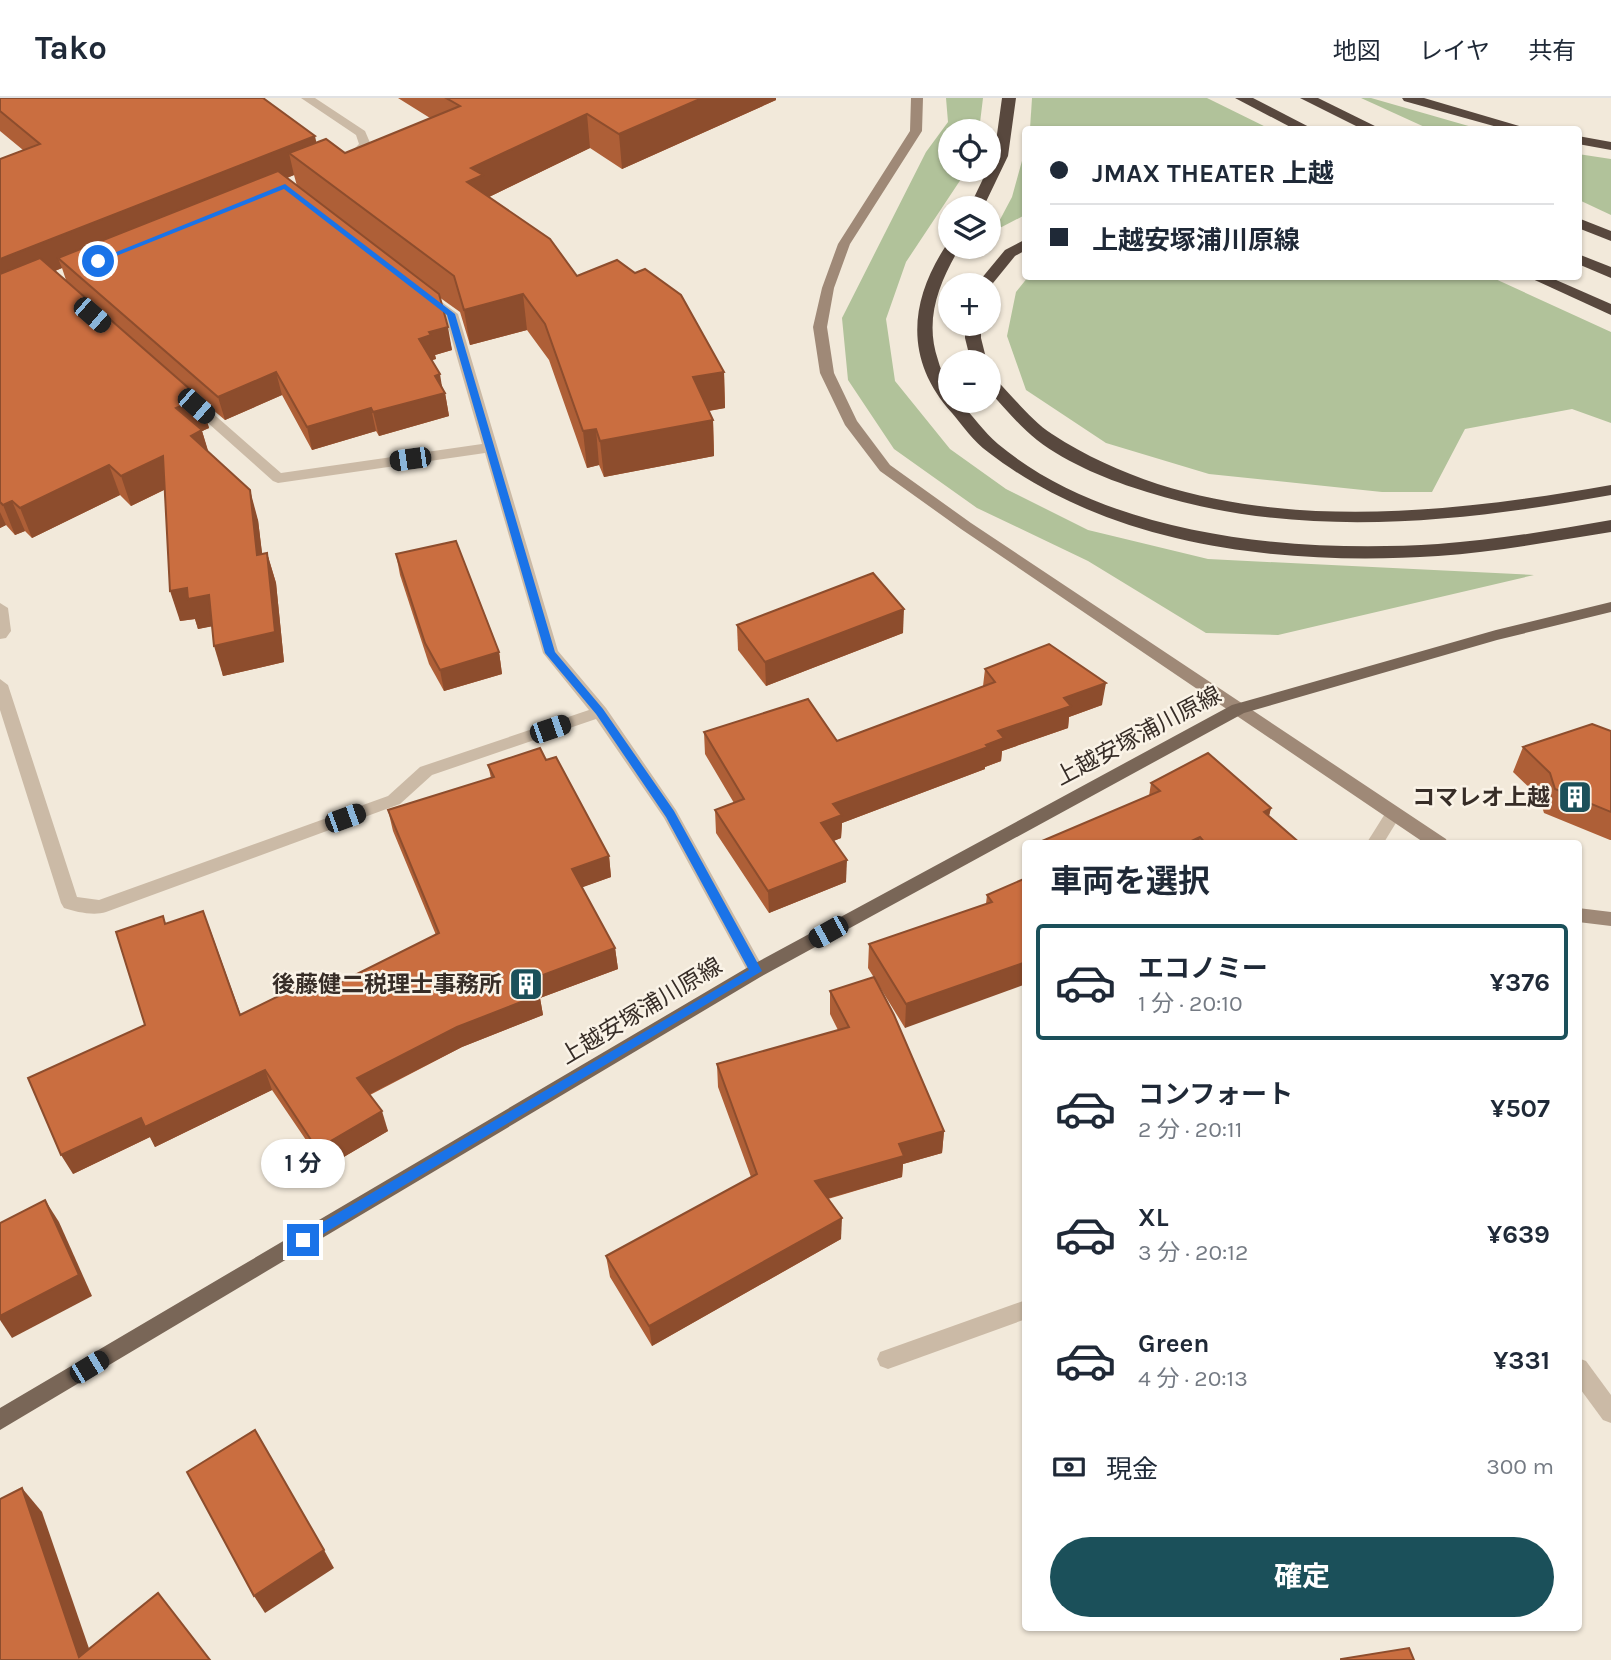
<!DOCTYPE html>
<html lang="ja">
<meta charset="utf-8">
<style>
:root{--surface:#fff;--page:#f6f6f7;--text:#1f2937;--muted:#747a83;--line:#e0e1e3;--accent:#1b505a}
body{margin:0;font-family:Karla,"Noto Sans JP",sans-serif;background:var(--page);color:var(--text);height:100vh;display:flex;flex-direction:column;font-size:26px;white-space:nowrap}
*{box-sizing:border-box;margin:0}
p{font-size:23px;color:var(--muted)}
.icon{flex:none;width:38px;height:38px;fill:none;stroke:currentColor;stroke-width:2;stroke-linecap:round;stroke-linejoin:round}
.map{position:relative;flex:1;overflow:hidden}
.details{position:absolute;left:1022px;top:742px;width:560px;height:791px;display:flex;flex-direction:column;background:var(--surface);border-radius:7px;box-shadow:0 2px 5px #0004}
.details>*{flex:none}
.hud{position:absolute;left:1022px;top:28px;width:560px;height:154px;border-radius:7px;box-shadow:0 2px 5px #0004;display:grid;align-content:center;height:154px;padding:0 28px;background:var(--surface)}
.fabs{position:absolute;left:938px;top:21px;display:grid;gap:14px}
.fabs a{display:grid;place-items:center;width:63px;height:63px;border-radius:50%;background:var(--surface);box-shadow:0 2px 5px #0004;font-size:35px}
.end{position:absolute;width:32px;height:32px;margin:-16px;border:9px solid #1a73e8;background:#fff;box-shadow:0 0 0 4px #fff}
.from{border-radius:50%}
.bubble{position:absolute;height:49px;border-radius:24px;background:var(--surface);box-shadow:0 2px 5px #0004;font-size:23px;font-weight:700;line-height:49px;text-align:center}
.car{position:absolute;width:21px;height:42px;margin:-21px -10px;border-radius:9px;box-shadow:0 0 5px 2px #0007;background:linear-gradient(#222 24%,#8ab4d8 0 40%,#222 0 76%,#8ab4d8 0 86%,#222 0)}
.hud b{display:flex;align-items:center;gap:24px;height:66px;font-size:26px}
.hud b+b{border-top:2px solid var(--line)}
.hud i{width:18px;height:18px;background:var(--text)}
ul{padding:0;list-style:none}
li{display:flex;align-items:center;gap:21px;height:116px;margin:0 14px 10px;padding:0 14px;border:4px solid transparent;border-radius:7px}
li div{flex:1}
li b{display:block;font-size:26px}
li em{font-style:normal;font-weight:700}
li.selected{border-color:var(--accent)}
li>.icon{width:63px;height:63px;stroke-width:1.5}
h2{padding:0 28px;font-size:32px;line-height:84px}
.pay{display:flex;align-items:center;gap:18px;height:77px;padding:0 28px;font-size:26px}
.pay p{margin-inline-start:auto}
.action{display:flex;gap:14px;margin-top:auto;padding:14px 28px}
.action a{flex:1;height:80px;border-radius:42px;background:var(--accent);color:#fff;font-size:28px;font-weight:700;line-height:80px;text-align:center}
header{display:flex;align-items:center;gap:42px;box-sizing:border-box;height:98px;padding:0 35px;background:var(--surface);border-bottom:2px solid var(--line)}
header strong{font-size:33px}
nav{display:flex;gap:38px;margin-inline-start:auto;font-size:24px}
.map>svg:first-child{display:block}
.green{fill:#b1c29a}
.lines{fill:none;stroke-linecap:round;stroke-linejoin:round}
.lane{fill:#cbbaa6;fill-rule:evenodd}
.street{fill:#cbbaa6;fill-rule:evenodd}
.secondary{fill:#9f8977;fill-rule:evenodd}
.primary{fill:#796657;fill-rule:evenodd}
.highway{fill:#58483e;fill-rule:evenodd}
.wall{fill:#ae5f37;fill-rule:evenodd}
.shaded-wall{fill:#8d4d2d}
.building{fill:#ca6e40;stroke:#8d4d2d;stroke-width:2}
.route{fill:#1a73e8}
.labels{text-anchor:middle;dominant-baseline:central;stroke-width:5;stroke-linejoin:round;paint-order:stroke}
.street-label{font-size:23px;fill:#372d27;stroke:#faf3e7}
.poi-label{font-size:23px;font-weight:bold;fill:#372d27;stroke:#faf3e7;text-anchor:end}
</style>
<header>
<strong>Tako</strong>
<nav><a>地図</a><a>レイヤ</a><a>共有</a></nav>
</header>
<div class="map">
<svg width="1611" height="1562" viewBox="0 0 1611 1562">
<rect width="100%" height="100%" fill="#f2e9da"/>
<g class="green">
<path d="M 946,0 L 983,0 L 979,33 L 950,33 L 950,72 L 967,72 L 906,164 L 886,221 L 895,283 L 950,351 L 1006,391 L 1088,432 L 1208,461 L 1534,477 L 1278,537 L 1206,535 L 1088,463 L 977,410 L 894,351 L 848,282 L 842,220 L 926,54 L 948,24 Z"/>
<path d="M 1032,0 L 1207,0 L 1270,31 L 1030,31 Z"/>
<path d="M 1361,0 L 1371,0 L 1479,31 L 1429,31 Z"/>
<path d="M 1025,52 L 1025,117 L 994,133 L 1012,99 Z"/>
<path d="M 1578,56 L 1611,61 L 1611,117 L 1579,102 Z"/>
<path d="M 1028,179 L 1491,179 L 1611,234 L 1611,325 L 1572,311 L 1465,331 L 1432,394 L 1382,394 L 1209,376 L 1106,345 L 1026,292 L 1007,238 L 1016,194 Z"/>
</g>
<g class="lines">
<path class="lane" d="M 1026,1202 L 1026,1221 L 888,1271 L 880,1268 L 877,1261 L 880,1254 Z"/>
<g class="street">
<path d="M 301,0 L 315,0 L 365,33 L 371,47 L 369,49 L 355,64 L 347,64 L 347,58 L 359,46 L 356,37 Z"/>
<path d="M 424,191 L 458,216 L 558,553 L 606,610 L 676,712 L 765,873 L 762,878 L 756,880 L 750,878 L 664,720 L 596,621 L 432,677 L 400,706 L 106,814 C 94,818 76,814 64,810 L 61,805 L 0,612 L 0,581 L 8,587 L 77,799 L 99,802 L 388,698 L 420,669 L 589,612 L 543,555 L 485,355 L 278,385 L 273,383 L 181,301 L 188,297 L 193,298 L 281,375 L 482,346 L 445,218 L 419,198 L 418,195 Z"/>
<path d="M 0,505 L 8,510 L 11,533 L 6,540 L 0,541 Z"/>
<path d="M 1394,709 L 1402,715 L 1383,746 L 1366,746 L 1388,711 Z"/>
<path d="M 1578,1260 L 1586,1263 L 1611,1297 L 1611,1325 L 1603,1322 L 1578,1288 Z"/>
</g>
<g class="secondary">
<path d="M 911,0 L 923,0 L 922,33 L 850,146 L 834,190 L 827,229 L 834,275 L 857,323 L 890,367 L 971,425 L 1446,741 L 1448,746 L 1426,746 L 961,431 L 880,373 L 845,327 L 820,275 L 813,229 L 822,190 L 838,146 L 910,33 Z"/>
<path d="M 1578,810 L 1611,814 L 1611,828 L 1578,824 Z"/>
</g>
<path class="primary" d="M 1611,504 L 1611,514 L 1497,542 L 1244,615 L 762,878 L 0,1332 L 0,1310 L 750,868 L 1232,607 L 1496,532 Z"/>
<g class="highway">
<path d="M 1002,0 L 1016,0 L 1008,58 L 983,110 L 969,110 L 994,58 Z"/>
<path d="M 1235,0 L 1253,0 L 1315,32 L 1296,32 Z"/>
<path d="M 1300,0 L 1318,0 L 1383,32 L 1364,32 Z"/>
<path d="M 1402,0 L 1424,0 L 1533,32 L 1508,32 L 1404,3 Z"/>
<path d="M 1578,38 L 1611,44 L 1611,52 L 1578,46 Z"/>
<path d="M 1578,120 L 1611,133 L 1611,143 L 1578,130 Z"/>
<path d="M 1026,141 L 1026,152 L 1015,158 L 989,190 L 989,187 L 976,187 L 1005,152 Z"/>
<path d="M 950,145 L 950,149 L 960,149 C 939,185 924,221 938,262 C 942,277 950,287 950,303 L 959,303 C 972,317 984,334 998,346 C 1111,440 1297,455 1438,446 C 1496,442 1554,432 1611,422 L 1611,434 C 1554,443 1496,454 1438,458 C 1286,468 1112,450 988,354 C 974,344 963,328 952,315 C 904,262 909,203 947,146 Z"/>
<path d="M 1578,156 L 1611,169 L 1611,180 L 1578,166 Z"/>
<path d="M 1526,178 L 1547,178 L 1611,206 L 1611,217 Z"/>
<path d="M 965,226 L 981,226 L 981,240 L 987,264 L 971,264 L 965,240 Z"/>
<path d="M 989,279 L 995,281 C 1013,298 1031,323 1052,336 C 1215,442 1429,419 1611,387 L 1611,397 C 1458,425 1298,442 1147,394 C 1111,383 1068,366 1037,342 C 1020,329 1004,309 989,293 Z"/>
</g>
</g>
<g class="wall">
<path d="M 0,0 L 316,45 L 345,55 L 430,20 L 398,0 L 776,0 L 776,2 L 622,71 L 590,50 L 489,99 L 577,178 L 724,274 L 725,310 L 709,313 L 713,322 L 714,358 L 604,379 L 599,367 L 587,370 L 549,262 L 527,232 L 470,247 L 460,214 L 439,199 L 452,252 L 435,257 L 436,261 L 431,262 L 445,295 L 449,318 L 379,338 L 376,333 L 312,352 L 282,297 L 225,322 L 200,301 L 209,330 L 202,333 L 208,354 L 258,422 L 262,456 L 267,455 L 276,485 L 284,564 L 223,578 L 212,528 L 198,531 L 195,521 L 180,523 L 164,392 L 131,408 L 120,397 L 32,440 L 25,433 L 15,437 L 6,427 L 0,430 L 0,61 L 23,52 L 0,33 ZM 294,77 L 297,88 L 287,80 ZM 62,170 L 66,182 L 55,173 Z"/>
<path d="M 396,456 L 499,554 L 502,576 L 444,593 L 429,566 L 400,477 Z"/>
<path d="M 737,527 L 903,535 L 766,588 L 738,552 Z"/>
<path d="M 985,571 L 1102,607 L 1069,619 L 1068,630 L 1002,653 L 1001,663 L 985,669 L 985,671 L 842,725 L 841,740 L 833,743 L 846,784 L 769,815 L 716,735 L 715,712 L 734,705 L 705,656 L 704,634 L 837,643 L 983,588 Z"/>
<path d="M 1611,633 L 1611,742 L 1610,742 L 1544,715 L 1539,699 L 1513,674 L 1523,649 Z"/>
<path d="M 546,662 L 609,758 L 611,779 L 582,789 L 615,850 L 618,871 L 540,900 L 543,917 L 462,949 L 370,997 L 388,1033 L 325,1070 L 272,992 L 155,1049 L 150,1039 L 73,1076 L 145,927 L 163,818 L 166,826 L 203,813 L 240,917 L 315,897 L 436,837 L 393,733 L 388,712 L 491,680 L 488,667 Z"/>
<path d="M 1151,685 L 1271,710 L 1269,718 L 1301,746 L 1035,746 L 1149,698 Z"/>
<path d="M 1026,780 L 905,930 L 868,870 L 869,846 L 986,806 L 987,797 Z"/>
<path d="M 830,893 L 944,1033 L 942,1055 L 903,1066 L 902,1079 L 828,1101 L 841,1141 L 652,1248 L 610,1179 L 606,1158 L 751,1079 L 718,989 L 717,966 L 838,932 L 830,916 Z"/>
</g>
<g class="shaded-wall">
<path d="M 702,0 L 776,0 L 776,2 L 622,71 L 619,36 Z"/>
<path d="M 587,16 L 590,50 L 487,100 L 467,84 L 471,70 Z"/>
<path d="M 315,38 L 321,66 L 289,55 L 294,77 L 67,168 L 58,160 L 62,170 L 0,195 L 0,161 Z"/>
<path d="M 523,196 L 527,232 L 470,247 L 464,212 Z"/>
<path d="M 448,229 L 452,252 L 435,257 L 436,261 L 423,265 L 419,241 L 429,234 Z"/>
<path d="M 276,274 L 282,297 L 225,322 L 218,299 Z"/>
<path d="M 724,274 L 725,310 L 695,315 L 693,279 Z"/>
<path d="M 440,276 L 443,295 L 445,295 L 449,318 L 379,338 L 373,314 L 435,278 Z"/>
<path d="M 200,300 L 209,330 L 202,333 L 211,362 L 200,367 L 176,310 Z"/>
<path d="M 371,310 L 376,333 L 312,352 L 307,329 Z"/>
<path d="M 713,322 L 714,358 L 604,379 L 600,343 Z"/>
<path d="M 596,331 L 599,367 L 587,370 L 583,333 Z"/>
<path d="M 163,358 L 172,388 L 131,408 L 121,378 Z"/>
<path d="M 109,367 L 120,397 L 32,440 L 20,410 Z"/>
<path d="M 250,392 L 258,422 L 266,487 L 257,457 Z"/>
<path d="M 12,403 L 25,433 L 15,437 L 3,407 Z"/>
<path d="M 0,414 L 6,427 L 0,430 Z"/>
<path d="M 267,455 L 276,485 L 284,564 L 223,578 L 214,548 Z"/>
<path d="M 187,490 L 209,497 L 219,527 L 198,531 L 195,521 L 180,523 L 170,493 Z"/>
<path d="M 904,511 L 903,535 L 766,588 L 765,564 Z"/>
<path d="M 499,554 L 502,576 L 444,593 L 440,572 Z"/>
<path d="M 1106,585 L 1102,607 L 1069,619 L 1068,630 L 1002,653 L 1001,663 L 985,669 L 985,671 L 842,725 L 841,740 L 821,748 L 821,725 L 833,706 L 986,647 L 998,633 L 1064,600 Z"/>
<path d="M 1271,710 L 1265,732 L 1264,714 Z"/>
<path d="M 1200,739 L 1198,746 L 1185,746 Z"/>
<path d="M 609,758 L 611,779 L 575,792 L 572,771 Z"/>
<path d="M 847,762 L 846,784 L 769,815 L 768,793 Z"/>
<path d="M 203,813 L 211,834 L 248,937 L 240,917 Z"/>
<path d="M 615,850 L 618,871 L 540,900 L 543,917 L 462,949 L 364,999 L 357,980 L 532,881 Z"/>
<path d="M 1026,864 L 1026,886 L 905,930 L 906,906 Z"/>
<path d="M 265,972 L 272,992 L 155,1049 L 150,1039 L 73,1076 L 61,1057 L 141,1020 Z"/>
<path d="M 382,1013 L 388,1033 L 325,1070 L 317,1051 Z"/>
<path d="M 944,1033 L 942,1055 L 903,1066 L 902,1079 L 815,1104 L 815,1083 L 899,1046 Z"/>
<path d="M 45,1102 L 59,1124 L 92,1198 L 12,1240 L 0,1222 L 0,1218 Z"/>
<path d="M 842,1120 L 841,1141 L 652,1248 L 649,1228 Z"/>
<path d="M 22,1390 L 42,1414 L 93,1562 L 79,1559 Z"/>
<path d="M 324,1452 L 334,1470 L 265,1515 L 254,1498 Z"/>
</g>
<g class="building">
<path d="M 0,0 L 263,0 L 315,38 L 0,161 L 0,61 L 40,46 L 0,13 Z"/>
<path d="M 446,0 L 702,0 L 619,36 L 587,16 L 471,70 L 483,77 L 467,84 L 550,141 L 577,178 L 617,162 L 635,175 L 645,171 L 681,197 L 724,274 L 693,279 L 713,322 L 600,343 L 596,331 L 583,333 L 545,226 L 523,196 L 464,212 L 454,178 L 289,55 L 326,41 L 345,55 L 460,8 Z"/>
<path d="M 278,73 L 439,196 L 448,229 L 429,234 L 431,237 L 419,241 L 440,276 L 435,278 L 445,295 L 373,314 L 371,310 L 307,329 L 276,274 L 218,299 L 58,160 Z"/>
<path d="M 40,160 L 200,300 L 176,310 L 202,332 L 191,338 L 250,392 L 257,457 L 267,455 L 275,534 L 214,548 L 209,497 L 188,501 L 187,490 L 170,493 L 163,358 L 121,378 L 109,367 L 20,410 L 12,403 L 3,407 L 0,404 L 0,176 Z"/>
<path d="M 456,443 L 499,554 L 440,572 L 425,545 L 396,456 Z"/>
<path d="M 873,475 L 904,511 L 765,564 L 737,527 Z"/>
<path d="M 1049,546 L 1106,585 L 1064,600 L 1071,608 L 998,633 L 1004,640 L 986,647 L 988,649 L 833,706 L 842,717 L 821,725 L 847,762 L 768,793 L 715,712 L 744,701 L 704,634 L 808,601 L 837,643 L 995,584 L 985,571 Z"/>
<path d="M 1592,626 L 1611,633 L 1611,714 L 1555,691 L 1550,675 L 1523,649 Z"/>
<path d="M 540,650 L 546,662 L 556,659 L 609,758 L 572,771 L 615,850 L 532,881 L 539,897 L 457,929 L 357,980 L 382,1013 L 317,1051 L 265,972 L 145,1029 L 141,1020 L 61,1057 L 28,980 L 145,927 L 116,834 L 163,818 L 165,826 L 203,813 L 240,917 L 307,884 L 315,897 L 439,835 L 388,712 L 494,679 L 488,667 Z"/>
<path d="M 1208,655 L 1271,710 L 1264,714 L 1301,746 L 1206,746 L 1200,739 L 1185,746 L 1035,746 L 1160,693 L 1151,685 Z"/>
<path d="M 1026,780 L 1026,864 L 906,906 L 869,846 L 992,804 L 987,797 Z"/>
<path d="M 874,879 L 894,917 L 944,1033 L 899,1046 L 904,1058 L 815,1083 L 842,1120 L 649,1228 L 606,1158 L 757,1076 L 717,966 L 849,929 L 830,893 Z"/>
<path d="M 45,1102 L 79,1177 L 0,1218 L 0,1125 Z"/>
<path d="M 255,1332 L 324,1452 L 254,1498 L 187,1374 Z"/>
<path d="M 22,1390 L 79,1559 L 158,1495 L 210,1562 L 0,1562 L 0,1401 Z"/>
<path d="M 1409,1550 L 1414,1562 L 1341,1562 L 1341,1561 Z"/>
</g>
<path class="route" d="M 285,86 L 455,216 L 555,554 L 603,611 L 674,713 L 762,873 L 303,1148 L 299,1146 L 299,1138 L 749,872 L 666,719 L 596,616 L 545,555 L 447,217 L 284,91 L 101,164 L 94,163 Z"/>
<defs>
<g id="building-square" transform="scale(1.75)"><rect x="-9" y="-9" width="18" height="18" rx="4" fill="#1b505a" stroke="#faf3e7"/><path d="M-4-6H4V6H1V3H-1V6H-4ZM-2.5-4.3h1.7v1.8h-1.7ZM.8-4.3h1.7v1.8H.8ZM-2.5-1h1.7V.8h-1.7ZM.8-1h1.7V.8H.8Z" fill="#fff"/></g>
</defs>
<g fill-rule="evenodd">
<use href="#building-square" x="1575" y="699"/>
<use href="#building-square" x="526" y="886"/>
</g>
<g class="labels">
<g class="street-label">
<text transform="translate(1138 638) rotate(-28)">上越安塚浦川原線</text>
<text transform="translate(641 913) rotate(-31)">上越安塚浦川原線</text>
</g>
<g class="poi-label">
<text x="1550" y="699">コマレオ上越</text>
<text x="502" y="886">後藤健二税理士事務所</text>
</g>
</g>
</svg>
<div class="fabs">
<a><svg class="icon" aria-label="locate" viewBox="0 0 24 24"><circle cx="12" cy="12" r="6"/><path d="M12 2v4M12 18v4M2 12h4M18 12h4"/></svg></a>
<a><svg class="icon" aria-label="layers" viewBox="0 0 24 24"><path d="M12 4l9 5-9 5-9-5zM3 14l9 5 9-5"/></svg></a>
<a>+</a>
<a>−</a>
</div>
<i class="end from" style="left:98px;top:163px"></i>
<i class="end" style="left:303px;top:1142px"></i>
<div class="bubble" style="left:261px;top:1041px;width:84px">1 分</div>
<i class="car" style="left:92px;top:217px;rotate:131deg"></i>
<i class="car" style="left:196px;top:308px;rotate:131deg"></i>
<i class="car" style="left:410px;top:361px;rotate:262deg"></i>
<i class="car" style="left:550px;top:631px;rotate:71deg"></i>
<i class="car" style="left:345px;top:720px;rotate:70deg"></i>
<i class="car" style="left:828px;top:834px;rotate:241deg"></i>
<i class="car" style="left:89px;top:1269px;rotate:59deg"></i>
<div class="hud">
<b><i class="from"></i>JMAX THEATER 上越</b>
<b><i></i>上越安塚浦川原線</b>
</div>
<section class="details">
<h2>車両を選択</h2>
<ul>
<li class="selected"><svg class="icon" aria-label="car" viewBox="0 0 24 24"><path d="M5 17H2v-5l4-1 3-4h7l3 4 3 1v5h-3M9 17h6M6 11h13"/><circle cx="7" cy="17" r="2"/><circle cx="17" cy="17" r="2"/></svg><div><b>エコノミー</b><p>1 分 · 20:10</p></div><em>¥376</em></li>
<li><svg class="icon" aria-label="car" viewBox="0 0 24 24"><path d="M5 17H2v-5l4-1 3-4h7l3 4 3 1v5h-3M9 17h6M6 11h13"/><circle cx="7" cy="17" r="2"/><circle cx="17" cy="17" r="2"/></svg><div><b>コンフォート</b><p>2 分 · 20:11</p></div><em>¥507</em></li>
<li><svg class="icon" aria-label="car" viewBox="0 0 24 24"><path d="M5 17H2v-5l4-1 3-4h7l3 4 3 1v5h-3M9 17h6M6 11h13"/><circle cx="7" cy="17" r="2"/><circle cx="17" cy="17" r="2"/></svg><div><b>XL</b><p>3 分 · 20:12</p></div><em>¥639</em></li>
<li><svg class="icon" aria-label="car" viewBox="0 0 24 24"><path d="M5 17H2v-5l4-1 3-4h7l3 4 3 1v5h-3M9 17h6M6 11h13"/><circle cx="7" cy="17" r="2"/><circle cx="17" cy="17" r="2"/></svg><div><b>Green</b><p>4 分 · 20:13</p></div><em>¥331</em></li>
</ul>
<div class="pay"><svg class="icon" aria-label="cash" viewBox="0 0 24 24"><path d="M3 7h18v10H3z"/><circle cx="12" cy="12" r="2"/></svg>現金<p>300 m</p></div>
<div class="action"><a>確定</a></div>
</section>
</div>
